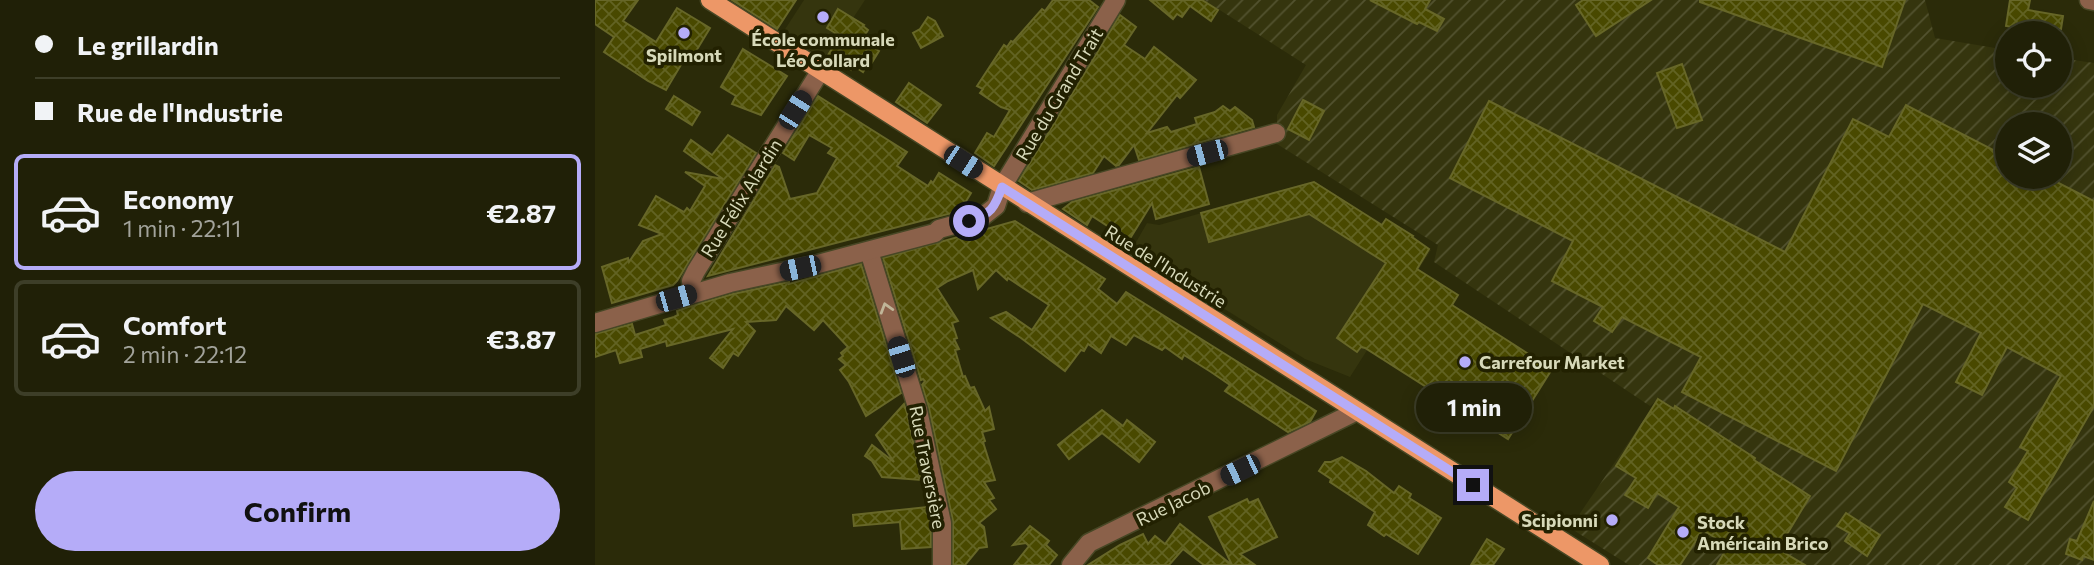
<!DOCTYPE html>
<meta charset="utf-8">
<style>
:root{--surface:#202007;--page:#2d2d15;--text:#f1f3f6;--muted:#a2a39b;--line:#3d3e28;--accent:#b5acf8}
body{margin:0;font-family:Commissioner,sans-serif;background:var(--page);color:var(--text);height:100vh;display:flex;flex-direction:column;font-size:26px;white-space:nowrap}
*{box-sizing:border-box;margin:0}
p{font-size:23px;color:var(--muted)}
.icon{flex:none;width:38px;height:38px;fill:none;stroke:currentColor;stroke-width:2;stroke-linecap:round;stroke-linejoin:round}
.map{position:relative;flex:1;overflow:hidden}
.panel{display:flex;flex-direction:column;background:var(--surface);width:595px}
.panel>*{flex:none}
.banner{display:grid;align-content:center;height:154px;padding:0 35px;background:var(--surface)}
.buttons{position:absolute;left:1400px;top:21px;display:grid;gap:14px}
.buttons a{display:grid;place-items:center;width:77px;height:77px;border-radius:50%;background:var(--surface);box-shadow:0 4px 18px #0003,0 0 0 2px var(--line);font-size:35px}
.end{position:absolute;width:32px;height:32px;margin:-16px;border:9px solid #b5acf8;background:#111;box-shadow:0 0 0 4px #111}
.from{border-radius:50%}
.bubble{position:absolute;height:49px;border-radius:24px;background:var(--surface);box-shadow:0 4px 18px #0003,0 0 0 2px var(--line);font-size:23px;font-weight:700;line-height:49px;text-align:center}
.car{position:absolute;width:21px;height:42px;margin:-21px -10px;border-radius:9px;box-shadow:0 0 5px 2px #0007;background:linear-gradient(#222 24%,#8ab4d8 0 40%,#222 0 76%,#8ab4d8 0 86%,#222 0)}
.banner b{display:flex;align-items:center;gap:24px;height:66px;font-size:26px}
.banner b+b{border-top:2px solid var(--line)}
.banner i{width:18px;height:18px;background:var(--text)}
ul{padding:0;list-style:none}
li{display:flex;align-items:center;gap:21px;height:116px;margin:0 14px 10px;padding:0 21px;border:4px solid var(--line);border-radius:10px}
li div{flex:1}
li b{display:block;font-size:26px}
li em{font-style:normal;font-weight:700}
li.selected{border-color:var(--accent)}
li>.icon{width:63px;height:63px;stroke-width:1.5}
.cta{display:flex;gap:14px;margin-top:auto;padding:14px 35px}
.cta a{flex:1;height:80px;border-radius:42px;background:var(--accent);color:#111;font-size:28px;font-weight:700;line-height:80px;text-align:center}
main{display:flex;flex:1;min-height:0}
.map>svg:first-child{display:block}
.built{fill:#35350e}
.industrial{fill:url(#industrial-furrows);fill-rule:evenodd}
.building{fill:url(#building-cross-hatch);stroke:#676728;stroke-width:2}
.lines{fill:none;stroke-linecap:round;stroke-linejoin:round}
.minor-casing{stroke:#474725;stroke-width:21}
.major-casing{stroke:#474725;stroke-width:21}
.minor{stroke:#8b614a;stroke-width:18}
.major{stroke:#ed9767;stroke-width:18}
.oneway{stroke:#c0b598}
.route{stroke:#b5acf8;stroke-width:9}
.poi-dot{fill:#b5acf8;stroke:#222101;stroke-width:2.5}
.labels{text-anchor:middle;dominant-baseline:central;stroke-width:7;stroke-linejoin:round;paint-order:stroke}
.poi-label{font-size:18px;font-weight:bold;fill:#d7d9b9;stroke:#222101}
.street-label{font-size:18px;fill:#d7d9b9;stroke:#222101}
</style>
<main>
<section class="panel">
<div class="banner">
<b><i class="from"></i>Le grillardin</b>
<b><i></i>Rue de l'Industrie</b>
</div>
<ul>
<li class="selected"><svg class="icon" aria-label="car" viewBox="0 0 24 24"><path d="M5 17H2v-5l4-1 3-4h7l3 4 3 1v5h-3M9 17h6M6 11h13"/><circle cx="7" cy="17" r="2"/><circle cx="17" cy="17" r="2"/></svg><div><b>Economy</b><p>1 min · 22:11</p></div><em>€2.87</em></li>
<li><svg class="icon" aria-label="car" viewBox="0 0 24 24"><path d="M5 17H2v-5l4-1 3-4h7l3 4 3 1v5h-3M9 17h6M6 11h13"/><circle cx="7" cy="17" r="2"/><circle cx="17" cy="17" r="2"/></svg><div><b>Comfort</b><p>2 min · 22:12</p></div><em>€3.87</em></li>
</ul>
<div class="cta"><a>Confirm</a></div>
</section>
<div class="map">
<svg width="1499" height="565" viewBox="0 0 1499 565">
<defs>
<pattern id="industrial-furrows" width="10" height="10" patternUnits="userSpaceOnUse" patternTransform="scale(1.75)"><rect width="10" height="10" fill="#35350e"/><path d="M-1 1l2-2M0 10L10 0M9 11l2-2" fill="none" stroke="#52522f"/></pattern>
<pattern id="building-cross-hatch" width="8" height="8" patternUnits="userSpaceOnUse" patternTransform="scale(1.75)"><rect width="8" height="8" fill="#494900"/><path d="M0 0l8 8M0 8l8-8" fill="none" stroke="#626323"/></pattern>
</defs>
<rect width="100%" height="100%" fill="#2b2b09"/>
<g class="built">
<path d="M 209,0 L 270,0 L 231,59 L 187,34 Z"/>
<path d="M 719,181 L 786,224 L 790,220 L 836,250 L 755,377 L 710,359 L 536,251 L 552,223 L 564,225 Z"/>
</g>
<path class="industrial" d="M 609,0 L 1330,0 L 1340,38 L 1412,50 L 1412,86 L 1465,86 L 1465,58 L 1499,63 L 1499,565 L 1034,565 L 975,528 L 1063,399 L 1055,406 L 839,262 L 843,245 L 682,144 L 682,115 L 711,65 ZM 1412,124 L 1465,124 L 1465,177 L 1412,177 Z"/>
<g class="building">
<path d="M 0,0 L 43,0 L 28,21 L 61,42 L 82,8 L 115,28 L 95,61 L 90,58 L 71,90 L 53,81 L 9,52 L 19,37 L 0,24 Z"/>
<path d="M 137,0 L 201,0 L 182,29 Z"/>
<path d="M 458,0 L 494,0 L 503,7 L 399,166 L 380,153 L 392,133 L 399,137 L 415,110 L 406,107 L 385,93 L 388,89 L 382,86 L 409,45 L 412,47 L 416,41 L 418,42 L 447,9 L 450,11 Z"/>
<path d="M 555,0 L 607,0 L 623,10 L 616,21 L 595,6 L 587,17 L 582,14 L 578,19 Z"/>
<path d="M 775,0 L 835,0 L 830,9 L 849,19 L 842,31 L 824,22 L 822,24 Z"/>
<path d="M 988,0 L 1056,0 L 1001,36 L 981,5 Z"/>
<path d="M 1105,0 L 1310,0 L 1287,67 L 1105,2 Z"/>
<path d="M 1415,0 L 1435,0 L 1433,10 L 1468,16 L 1466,29 L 1438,24 L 1430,24 L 1430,29 L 1411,26 Z"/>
<path d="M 243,9 L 269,25 L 268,26 L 273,30 L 267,40 L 284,51 L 273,69 L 271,67 L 268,72 L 259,66 L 256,70 L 244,62 L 241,66 L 230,60 L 245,36 L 232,28 Z"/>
<path d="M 525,15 L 541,27 L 529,45 L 550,59 L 559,47 L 601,80 L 585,98 L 582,95 L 552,133 L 572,127 L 576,132 L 602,124 L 600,118 L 620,112 L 628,106 L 635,111 L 640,107 L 657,120 L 659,127 L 544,160 L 539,145 L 524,165 L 521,166 L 509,156 L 498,173 L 437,190 L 424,181 Z"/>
<path d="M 333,17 L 340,21 L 348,36 L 326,48 L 318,33 L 325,29 Z"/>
<path d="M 148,49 L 192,76 L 166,115 L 137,104 L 141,96 L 126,87 Z"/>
<path d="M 1087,64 L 1107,120 L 1082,128 L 1062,73 Z"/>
<path d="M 314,83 L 346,105 L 332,123 L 301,102 Z"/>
<path d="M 79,96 L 105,112 L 97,125 L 71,109 Z"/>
<path d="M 223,96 L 312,152 L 302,166 L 333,186 L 336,181 L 338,183 L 344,173 L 376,193 L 365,211 L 113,276 L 180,165 L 184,167 L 195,199 L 222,193 L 242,158 L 233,153 L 237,148 L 214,135 L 199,160 L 188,153 Z"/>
<path d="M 708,100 L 729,111 L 714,140 L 693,129 Z"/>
<path d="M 894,101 L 1190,252 L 1258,119 L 1294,137 L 1311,105 L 1412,157 L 1412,177 L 1452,177 L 1499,201 L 1499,406 L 1433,520 L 1410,507 L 1422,488 L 1414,482 L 1433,451 L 1425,447 L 1466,376 L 1412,347 L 1387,395 L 1361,382 L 1386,333 L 1328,304 L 1241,471 L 1087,392 L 1106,357 L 1027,317 L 1017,332 L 999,321 L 1008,307 L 957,281 L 978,241 L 855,178 Z"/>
<path d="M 133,135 L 161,153 L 82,281 L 78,285 L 17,303 L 7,267 L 33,258 L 34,262 L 48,241 L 67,234 L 44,225 L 61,196 L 89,212 L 92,208 L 95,211 L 110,186 L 90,172 L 128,179 L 89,151 L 96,140 L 117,155 Z"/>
<path d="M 604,167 L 614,204 L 561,219 L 557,203 L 534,240 L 497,216 L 492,225 L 468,209 L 477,202 Z"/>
<path d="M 719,182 L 787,225 L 791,219 L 818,236 L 817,237 L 834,249 L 822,269 L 863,295 L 857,305 L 957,369 L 913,439 L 770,348 L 766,347 L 762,352 L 742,338 L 791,263 L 714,214 L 614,242 L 606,213 Z"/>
<path d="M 420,221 L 510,279 L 503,289 L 522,304 L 531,292 L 721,411 L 715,422 L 693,432 L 630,391 L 635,385 L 616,372 L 589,355 L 587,359 L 570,347 L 567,350 L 539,335 L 531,345 L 516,336 L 506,353 L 493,344 L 489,351 L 486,350 L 470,371 L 426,338 L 396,318 L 411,312 L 437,330 L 454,305 L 413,278 L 412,280 L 401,270 L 383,289 L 378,270 L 353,281 L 342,288 L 363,321 L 357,323 L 362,338 L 359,339 L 364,349 L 360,350 L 368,377 L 370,376 L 375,388 L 379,387 L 390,411 L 394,407 L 399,429 L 387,432 L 390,441 L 388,442 L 400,480 L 389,482 L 399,498 L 394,500 L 401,509 L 384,523 L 389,527 L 392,547 L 384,548 L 370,565 L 358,565 L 358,521 L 334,408 L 327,385 L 330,381 L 328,379 L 326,380 L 288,258 Z"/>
<path d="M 266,264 L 306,393 L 271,416 L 254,382 L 245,370 L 251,365 L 244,359 L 248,356 L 246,353 L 253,347 L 228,320 L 219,330 L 191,306 L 181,320 L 151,322 L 160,331 L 143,356 L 138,353 L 128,368 L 115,358 L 138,329 L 72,346 L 71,341 L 45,349 L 47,357 L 25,363 L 21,350 L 0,357 L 0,334 L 37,324 L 40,335 L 71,325 L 69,320 L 79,317 L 83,315 L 82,311 L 93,307 L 138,294 L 194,282 L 194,284 Z"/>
<path d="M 1063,399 L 1079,409 L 1080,406 L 1160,458 L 1159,460 L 1215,496 L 1183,549 L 1210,565 L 1122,565 L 1133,546 L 1108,530 L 1085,565 L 1063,565 L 1053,558 L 1084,507 L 1062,493 L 1053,508 L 1030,495 L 1041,478 L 1021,466 Z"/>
<path d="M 309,404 L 312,413 L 326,480 L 287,477 L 277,461 L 270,456 L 277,445 L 299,462 L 281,435 Z"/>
<path d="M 507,410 L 528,426 L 532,420 L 560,442 L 544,462 L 507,433 L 474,459 L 463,445 Z"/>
<path d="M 747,457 L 771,471 L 799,493 L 804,486 L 816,494 L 814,498 L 846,518 L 823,554 L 791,534 L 789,536 L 773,525 L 780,512 L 735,482 L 736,479 L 724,471 L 730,462 L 736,462 Z"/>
<path d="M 652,499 L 654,503 L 663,499 L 682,537 L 645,554 L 660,565 L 609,565 L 588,549 L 574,565 L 493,565 L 525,545 L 548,534 L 553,544 L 560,536 L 570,544 L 585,524 L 637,565 L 614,517 Z"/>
<path d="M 1499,501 L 1499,560 L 1488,556 L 1487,560 L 1471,554 L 1475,539 L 1482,541 Z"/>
<path d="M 332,507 L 336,524 L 336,547 L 307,549 L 305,522 L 259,526 L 258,515 Z"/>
<path d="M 1251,513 L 1285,535 L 1272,556 L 1250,541 L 1255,533 L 1242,526 Z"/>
<path d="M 435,526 L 454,541 L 451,545 L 462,555 L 454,565 L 419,565 L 434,546 L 431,543 L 418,545 Z"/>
<path d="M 892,539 L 909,549 L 898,565 L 876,565 Z"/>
</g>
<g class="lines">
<g class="minor-casing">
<g id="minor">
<path d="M 1494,0 L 1499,1"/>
<path d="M 432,203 L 681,133"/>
<path d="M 274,251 L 323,410 L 347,523 L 347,565"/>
<path d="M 98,293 L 96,281 L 101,271 L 226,70"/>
<path d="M 0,323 L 135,283 L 223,264 L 340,233 L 344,229 L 387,217 L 401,206 L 407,187 L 521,0"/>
<path d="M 476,565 L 494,543 L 762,411"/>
</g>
</g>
<g class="major-casing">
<path id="major" d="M 115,0 L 1005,565"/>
</g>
<use href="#minor" class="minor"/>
<use href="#major" class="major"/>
</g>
<defs><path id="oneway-chevron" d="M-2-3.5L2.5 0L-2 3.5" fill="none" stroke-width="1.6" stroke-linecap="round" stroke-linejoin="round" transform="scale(1.75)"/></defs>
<use class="oneway" href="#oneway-chevron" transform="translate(291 308) rotate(-107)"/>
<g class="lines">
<path class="route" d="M 374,221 C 396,215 400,207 407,187 L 878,485"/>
</g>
<g class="poi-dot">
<circle cx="228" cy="17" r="7"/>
<circle cx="89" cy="33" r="7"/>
<circle cx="870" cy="362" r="7"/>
<circle cx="1017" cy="520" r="7"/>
<circle cx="1088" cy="532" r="7"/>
</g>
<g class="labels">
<g class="poi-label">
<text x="228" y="39">École communale<tspan x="228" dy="21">Léo Collard</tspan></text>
<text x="89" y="55">Spilmont</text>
<text x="884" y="362" text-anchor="start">Carrefour Market</text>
<text x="1003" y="520" text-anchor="end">Scipionni</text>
<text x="1102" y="522" text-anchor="start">Stock<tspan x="1102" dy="21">Américain Brico</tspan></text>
</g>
<g class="street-label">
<text transform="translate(464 94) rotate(-59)">Rue du Grand Trait</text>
<text transform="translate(146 198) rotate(-58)">Rue Félix Alardin</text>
<text transform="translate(571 266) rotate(32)">Rue de l'Industrie</text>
<text transform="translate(333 467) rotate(79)">Rue Traversière</text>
<text transform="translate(578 503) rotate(-26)">Rue Jacob</text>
</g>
</g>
</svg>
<div class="buttons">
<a><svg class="icon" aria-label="locate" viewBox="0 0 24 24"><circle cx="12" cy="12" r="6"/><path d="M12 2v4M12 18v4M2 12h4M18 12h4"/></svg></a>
<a><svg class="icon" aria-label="layers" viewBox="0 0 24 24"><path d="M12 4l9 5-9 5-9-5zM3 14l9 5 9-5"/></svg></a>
</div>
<i class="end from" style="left:374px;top:221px"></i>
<i class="end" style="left:878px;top:485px"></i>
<div class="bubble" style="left:821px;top:383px;width:116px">1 min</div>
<i class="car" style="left:200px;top:110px;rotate:32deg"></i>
<i class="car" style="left:612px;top:153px;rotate:255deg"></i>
<i class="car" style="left:368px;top:162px;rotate:123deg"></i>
<i class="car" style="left:205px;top:268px;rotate:258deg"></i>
<i class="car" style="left:81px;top:298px;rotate:74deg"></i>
<i class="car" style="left:306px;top:357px;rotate:343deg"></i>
<i class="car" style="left:645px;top:470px;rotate:244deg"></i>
</div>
</main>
